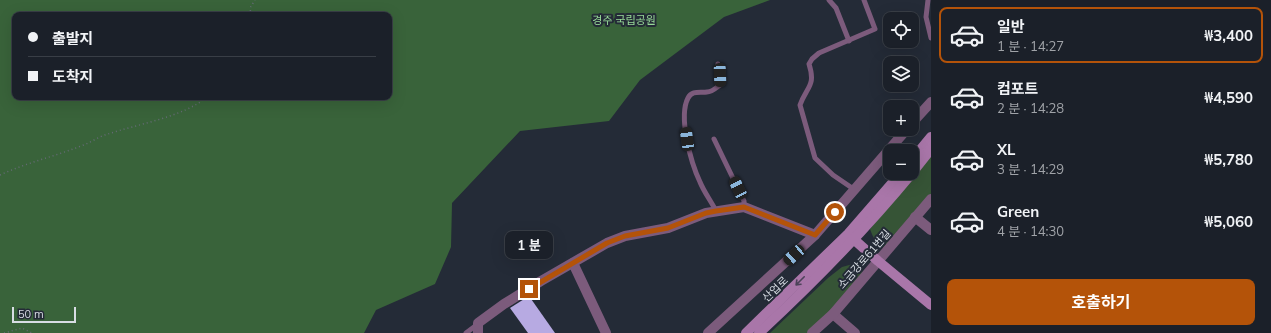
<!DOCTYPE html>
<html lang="ko">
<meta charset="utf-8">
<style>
:root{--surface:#1b2029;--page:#282d35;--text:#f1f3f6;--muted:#a0a3a8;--line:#393e46;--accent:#b45309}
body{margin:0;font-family:Mulish,"Noto Sans KR",sans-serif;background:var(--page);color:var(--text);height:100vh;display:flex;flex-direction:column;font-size:15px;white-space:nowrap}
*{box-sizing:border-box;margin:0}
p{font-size:13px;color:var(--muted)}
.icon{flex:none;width:22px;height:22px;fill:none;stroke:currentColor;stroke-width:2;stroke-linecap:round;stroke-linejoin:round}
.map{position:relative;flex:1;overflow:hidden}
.side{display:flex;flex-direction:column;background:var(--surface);width:340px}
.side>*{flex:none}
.top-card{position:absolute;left:12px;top:12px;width:380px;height:88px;border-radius:8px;box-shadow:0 4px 16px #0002,0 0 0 1px var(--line);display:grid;align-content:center;height:88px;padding:0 16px;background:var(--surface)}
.fabs{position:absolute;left:883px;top:12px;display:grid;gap:8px}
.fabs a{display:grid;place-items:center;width:36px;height:36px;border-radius:8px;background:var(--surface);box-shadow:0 4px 16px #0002,0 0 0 1px var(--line);font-size:20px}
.scale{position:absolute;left:12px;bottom:10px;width:64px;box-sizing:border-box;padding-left:4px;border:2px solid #d8dde4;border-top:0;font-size:11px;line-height:14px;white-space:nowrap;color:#d8dde4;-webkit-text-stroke:3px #242b37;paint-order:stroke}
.end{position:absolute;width:18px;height:18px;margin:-9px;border:5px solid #b45309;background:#fff;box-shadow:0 0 0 2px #fff}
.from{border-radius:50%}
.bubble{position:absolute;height:28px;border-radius:8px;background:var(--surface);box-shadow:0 4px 16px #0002,0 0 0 1px var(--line);font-size:13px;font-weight:700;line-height:28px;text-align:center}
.car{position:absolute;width:12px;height:24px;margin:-12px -6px;border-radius:5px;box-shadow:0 0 3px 1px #0007;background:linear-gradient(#222 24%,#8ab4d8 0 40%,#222 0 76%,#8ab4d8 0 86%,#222 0)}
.top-card b{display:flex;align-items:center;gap:14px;height:38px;font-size:15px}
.top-card b+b{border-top:1px solid var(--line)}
.top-card i{width:10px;height:10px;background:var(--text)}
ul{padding:7px 0 0;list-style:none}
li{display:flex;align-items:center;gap:12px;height:56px;margin:0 8px 6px;padding:0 8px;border:2px solid transparent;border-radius:8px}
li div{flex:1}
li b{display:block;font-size:15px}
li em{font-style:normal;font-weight:700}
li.active{border-color:var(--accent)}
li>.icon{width:36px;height:36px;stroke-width:1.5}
.button{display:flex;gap:8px;margin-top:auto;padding:8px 16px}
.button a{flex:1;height:46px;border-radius:8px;background:var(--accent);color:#fff;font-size:16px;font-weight:700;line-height:46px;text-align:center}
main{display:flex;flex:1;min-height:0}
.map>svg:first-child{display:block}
.green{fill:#365436}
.forest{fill:#39633a;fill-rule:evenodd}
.building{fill:#b7aae2}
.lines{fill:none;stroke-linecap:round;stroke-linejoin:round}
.path{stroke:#656b75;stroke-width:1.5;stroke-dasharray:1 3;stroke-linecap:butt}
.lane{stroke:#7c5b7c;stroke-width:5}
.street{stroke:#7c5b7c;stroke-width:10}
.secondary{stroke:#a976a9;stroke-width:10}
.oneway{stroke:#4c4259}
.route{stroke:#b45309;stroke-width:5}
.labels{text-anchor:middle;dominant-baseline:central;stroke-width:4;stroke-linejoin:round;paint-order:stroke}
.park-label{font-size:11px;fill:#97d897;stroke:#242b37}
.street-label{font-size:11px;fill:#d8dde4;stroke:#242b37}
</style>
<main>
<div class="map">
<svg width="931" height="333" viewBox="0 0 931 333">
<rect width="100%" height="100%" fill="#242b37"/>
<g class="green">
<path d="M 931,153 L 931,195 L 885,249 C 877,244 873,238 870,229 Z"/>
<path d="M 853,264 L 864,273 L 831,312 L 807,333 L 770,333 L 828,278 L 842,267 Z"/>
</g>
<path class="forest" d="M 0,0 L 770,0 L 724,17 L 640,80 L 609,121 L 520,131 L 452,203 L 451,247 L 435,284 L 376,310 L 364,333 L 0,333 ZM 15,15 L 389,15 L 389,97 L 15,97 Z"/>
<path class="building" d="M 529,296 L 555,333 L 528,333 L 510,308 Z"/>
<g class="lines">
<g class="path">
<path d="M 251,15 L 250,8 L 255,0"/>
<path d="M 0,175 C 28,162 57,156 86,144 C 93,141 100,136 108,134 C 138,124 183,117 207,97"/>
<path d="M 4,333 L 22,328 L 32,333"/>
</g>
<g class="lane">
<path d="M 829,0 L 836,8 L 849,41"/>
<path d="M 928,0 L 926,17 L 931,38"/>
<path d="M 714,139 L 744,201 L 744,207"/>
<path d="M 855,190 L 833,175 L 815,158 L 800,105 C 807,86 816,86 809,64 L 812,59 L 819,53 L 875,29 L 864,0"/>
<path d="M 716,211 C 711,201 704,192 700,182 C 691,163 678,117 688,98 C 692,90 700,93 707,92 C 712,92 716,88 720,85 L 718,64"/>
<path d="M 466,333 L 478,324"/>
</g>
<g class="street">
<path d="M 912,123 L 931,102"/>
<path d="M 915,217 L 931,230"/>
<path d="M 573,263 L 606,333"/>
<path d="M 833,314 L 855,333"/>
<path d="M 478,333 L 478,323 L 504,304 L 541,281 L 607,243 L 625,236 L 668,228 L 706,213 L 744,207 L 815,235"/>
<path d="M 708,333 L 815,235 L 907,129"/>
<path d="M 812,333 L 833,314 L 931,199"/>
</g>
<g class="secondary">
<path d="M 912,160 L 931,137"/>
<path d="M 912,173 L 931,149"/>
<path d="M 849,235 L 878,261 L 931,305"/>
<path d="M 746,333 L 848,234 L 901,173"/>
<path d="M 759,333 C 813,283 865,230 912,173"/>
</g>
</g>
<defs><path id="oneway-shaft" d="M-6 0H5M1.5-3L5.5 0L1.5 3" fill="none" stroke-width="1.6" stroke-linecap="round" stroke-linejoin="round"/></defs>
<use class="oneway" href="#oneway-shaft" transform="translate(800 281) rotate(135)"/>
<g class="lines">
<path class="route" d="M 529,289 L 607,243 L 625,236 L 668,228 L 706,213 L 716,211 L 744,207 L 815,235 L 835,212"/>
</g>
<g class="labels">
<g class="park-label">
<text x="624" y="20">경주 국립공원</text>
</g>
<g class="street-label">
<text transform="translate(864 259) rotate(-49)">소금강로61번길</text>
<text transform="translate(775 289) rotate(-44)">산업로</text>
</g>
</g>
</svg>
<div class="fabs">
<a><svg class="icon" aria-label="locate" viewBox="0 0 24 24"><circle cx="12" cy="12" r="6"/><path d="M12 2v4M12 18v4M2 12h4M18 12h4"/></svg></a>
<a><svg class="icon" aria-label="layers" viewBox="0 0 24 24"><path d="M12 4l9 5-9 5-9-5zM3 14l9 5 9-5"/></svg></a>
<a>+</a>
<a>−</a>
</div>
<div class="scale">50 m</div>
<i class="end from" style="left:835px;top:212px"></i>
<i class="end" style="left:529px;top:289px"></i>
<div class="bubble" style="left:505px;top:231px;width:48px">1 분</div>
<i class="car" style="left:720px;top:75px;rotate:178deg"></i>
<i class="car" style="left:687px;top:139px;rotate:352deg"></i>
<i class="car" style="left:738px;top:188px;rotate:334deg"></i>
<i class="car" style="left:794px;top:255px;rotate:228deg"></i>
<div class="top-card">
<b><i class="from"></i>출발지</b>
<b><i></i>도착지</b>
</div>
</div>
<section class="side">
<ul>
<li class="active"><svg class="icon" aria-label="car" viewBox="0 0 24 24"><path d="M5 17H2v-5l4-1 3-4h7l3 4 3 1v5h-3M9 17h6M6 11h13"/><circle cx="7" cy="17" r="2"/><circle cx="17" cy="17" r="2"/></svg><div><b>일반</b><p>1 분 · 14:27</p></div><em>₩3,400</em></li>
<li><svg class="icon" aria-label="car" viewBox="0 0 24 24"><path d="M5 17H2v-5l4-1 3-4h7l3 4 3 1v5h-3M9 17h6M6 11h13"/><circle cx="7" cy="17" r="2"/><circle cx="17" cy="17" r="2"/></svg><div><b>컴포트</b><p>2 분 · 14:28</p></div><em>₩4,590</em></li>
<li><svg class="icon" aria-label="car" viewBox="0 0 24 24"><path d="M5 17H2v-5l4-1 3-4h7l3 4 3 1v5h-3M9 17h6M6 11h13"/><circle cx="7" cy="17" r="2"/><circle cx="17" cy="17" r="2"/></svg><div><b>XL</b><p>3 분 · 14:29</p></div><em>₩5,780</em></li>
<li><svg class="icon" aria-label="car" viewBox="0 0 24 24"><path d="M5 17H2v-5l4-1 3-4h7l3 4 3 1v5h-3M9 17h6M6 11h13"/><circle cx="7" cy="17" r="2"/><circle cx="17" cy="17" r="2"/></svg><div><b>Green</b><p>4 분 · 14:30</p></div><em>₩5,060</em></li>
</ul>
<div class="button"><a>호출하기</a></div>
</section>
</main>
